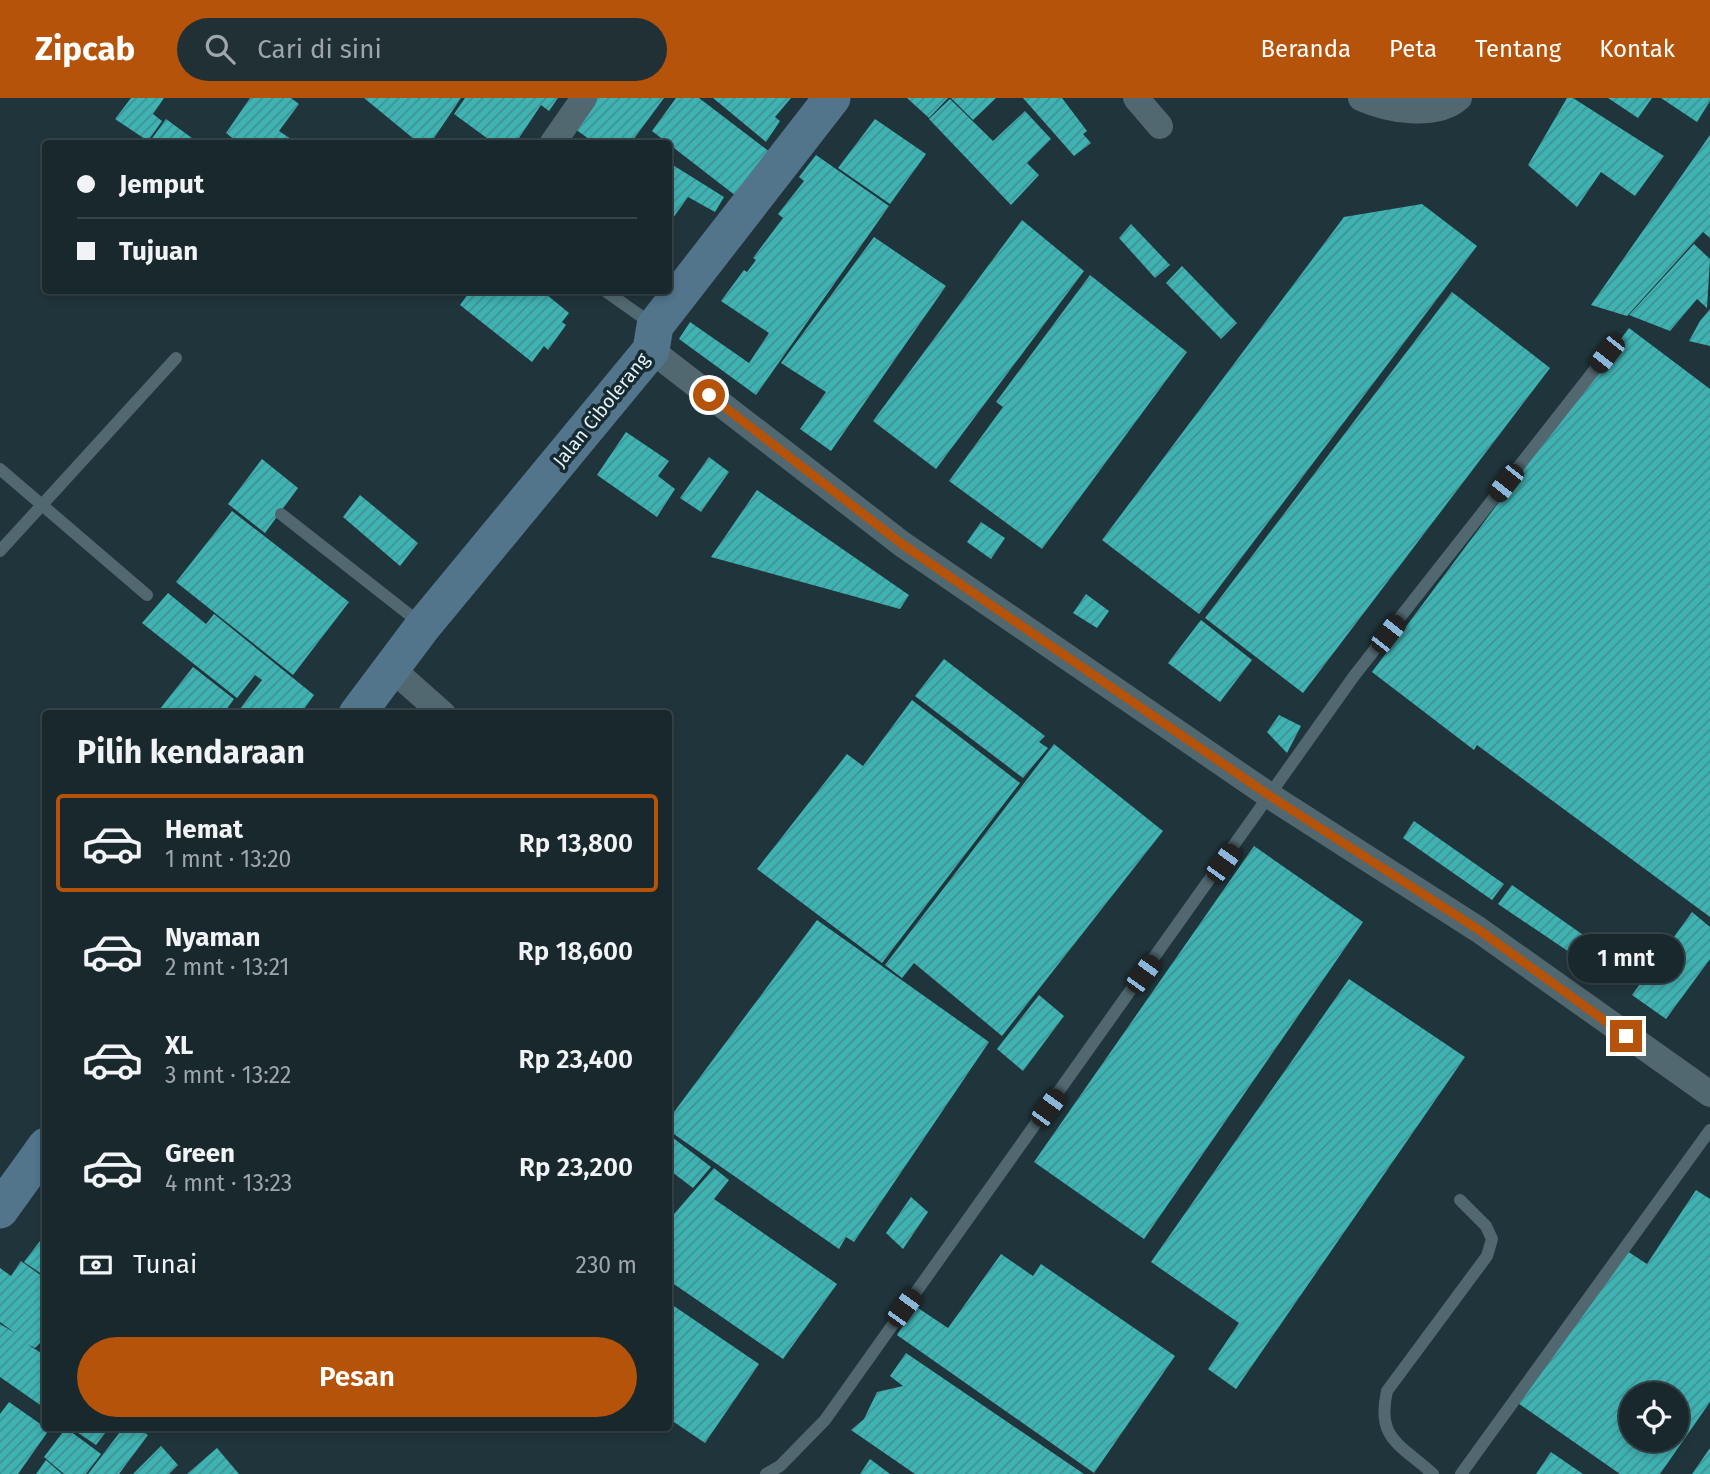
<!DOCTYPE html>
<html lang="id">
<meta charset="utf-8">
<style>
:root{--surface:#18282c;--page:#213034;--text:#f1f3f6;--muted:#9fa6a9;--line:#364448;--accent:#b45309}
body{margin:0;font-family:"Fira Sans",sans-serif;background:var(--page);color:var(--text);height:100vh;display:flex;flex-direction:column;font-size:26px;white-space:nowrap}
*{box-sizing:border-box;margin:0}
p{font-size:23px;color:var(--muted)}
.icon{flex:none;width:38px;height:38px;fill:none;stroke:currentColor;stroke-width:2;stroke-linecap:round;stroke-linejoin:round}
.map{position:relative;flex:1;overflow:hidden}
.side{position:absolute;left:42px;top:612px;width:630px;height:721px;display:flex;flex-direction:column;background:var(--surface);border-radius:7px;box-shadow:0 4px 10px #0003,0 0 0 2px var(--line)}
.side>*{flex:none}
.banner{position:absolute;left:42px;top:42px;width:630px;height:154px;border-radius:7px;box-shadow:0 4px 10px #0003,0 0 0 2px var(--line);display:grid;align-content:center;height:154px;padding:0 35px;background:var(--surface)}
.fabs{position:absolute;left:1619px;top:1284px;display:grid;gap:14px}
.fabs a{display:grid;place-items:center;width:70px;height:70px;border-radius:50%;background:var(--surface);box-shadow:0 4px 10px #0003,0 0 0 2px var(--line);font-size:35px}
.end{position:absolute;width:32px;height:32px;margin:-16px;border:9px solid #b45309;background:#fff;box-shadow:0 0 0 4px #fff}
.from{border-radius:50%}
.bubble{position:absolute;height:49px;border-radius:24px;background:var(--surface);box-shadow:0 4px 10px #0003,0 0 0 2px var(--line);font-size:23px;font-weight:600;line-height:49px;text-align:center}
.car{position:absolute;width:21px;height:42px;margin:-21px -10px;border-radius:9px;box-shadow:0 0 5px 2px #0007;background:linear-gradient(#222 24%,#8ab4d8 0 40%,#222 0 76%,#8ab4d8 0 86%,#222 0)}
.banner b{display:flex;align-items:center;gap:24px;height:66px;font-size:26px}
.banner b+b{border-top:2px solid var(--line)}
.banner i{width:18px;height:18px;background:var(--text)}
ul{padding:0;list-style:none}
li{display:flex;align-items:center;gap:21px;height:98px;margin:0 14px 10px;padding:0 21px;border:4px solid transparent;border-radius:7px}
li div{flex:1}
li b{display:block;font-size:26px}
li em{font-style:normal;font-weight:600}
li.selected{border-color:var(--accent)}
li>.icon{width:63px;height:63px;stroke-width:1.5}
h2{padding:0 35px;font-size:32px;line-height:84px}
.pay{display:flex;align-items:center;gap:18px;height:77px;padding:0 35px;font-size:26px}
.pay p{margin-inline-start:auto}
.button{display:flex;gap:14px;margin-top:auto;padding:14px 35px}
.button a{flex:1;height:80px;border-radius:42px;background:var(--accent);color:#fff;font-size:28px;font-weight:600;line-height:80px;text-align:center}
header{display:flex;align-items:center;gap:42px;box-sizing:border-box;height:98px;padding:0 35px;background:var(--accent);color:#fff}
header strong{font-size:33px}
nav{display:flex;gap:38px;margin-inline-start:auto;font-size:24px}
.search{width:490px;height:63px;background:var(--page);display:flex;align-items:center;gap:18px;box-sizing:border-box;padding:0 24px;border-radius:38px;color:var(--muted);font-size:26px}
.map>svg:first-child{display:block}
.building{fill:url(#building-hatch);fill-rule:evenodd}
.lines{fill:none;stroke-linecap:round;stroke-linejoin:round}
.lane{stroke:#526870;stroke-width:12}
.street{stroke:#526870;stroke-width:26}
.secondary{stroke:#52758c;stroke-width:37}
.route{stroke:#b45309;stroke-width:9}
.labels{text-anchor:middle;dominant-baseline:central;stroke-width:7;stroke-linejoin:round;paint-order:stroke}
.street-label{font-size:19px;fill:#e7f4f8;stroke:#162a31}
</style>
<header>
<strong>Zipcab</strong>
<div class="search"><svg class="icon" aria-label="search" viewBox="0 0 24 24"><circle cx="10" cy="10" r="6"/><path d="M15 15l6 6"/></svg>Cari di sini</div>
<nav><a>Beranda</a><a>Peta</a><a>Tentang</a><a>Kontak</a></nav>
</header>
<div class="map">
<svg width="1710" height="1376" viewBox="0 0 1710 1376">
<defs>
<pattern id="building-hatch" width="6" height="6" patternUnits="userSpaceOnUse" patternTransform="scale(1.75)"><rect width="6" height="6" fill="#3fb2b2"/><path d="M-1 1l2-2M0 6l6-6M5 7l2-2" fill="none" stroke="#419293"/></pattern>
</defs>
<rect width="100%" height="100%" fill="#20353b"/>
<g class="building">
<path d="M 131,0 L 164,0 L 153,16 L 162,23 L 148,43 L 115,21 Z"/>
<path d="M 250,0 L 291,0 L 299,6 L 279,33 L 291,41 L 288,46 L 240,46 L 226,35 Z"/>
<path d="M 364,0 L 461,0 L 430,46 L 420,46 Z"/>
<path d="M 465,0 L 558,0 L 549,13 L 541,7 L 515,46 L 495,46 L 454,16 Z"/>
<path d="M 588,0 L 664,0 L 630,46 L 596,46 L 568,26 Z"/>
<path d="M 676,0 L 699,0 L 770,54 L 736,98 L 652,33 Z"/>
<path d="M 713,0 L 791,0 L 775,19 L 780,23 L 766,44 Z"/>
<path d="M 907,0 L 948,0 L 929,20 Z"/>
<path d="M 951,0 L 996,0 L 973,22 Z"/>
<path d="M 1023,0 L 1062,0 L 1087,33 L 1083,36 L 1091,45 L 1074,58 Z"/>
<path d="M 1567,0 L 1573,0 L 1664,58 L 1635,98 L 1601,74 L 1577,109 L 1528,67 Z"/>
<path d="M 1608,0 L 1652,0 L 1638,20 Z"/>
<path d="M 1661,0 L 1710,0 L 1710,3 L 1697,24 Z"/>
<path d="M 950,1 L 993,43 L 1025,13 L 1051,41 L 1027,65 L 1039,77 L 1011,107 L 929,21 Z"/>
<path d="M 166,21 L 196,43 L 194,46 L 148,46 Z"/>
<path d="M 875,21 L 926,56 L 890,106 L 838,70 Z"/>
<path d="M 1710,37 L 1710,140 L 1703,134 L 1627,218 L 1591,207 Z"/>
<path d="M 816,57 L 889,108 L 756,297 L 679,241 L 690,224 L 749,265 L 769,235 L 721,203 L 744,172 L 747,174 L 756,162 L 753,160 L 783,120 L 778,116 L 804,83 L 799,79 Z"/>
<path d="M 668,64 L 724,99 L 715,114 L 688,99 L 668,127 Z"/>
<path d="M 1422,106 L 1477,148 L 1199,516 L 1102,442 L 1344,119 Z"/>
<path d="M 1022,122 L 1084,173 L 936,371 L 873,323 Z"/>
<path d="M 1131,126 L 1170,167 L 1155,180 L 1119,140 Z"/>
<path d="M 874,139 L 946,188 L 831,353 L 800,331 L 826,294 L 781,265 Z"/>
<path d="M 1694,146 L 1710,161 L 1707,210 L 1697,201 L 1670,233 L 1629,217 Z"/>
<path d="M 1182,168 L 1237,225 L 1221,241 L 1166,185 Z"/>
<path d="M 1090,177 L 1187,254 L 1042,451 L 949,383 L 1003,309 L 996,304 Z"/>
<path d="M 471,192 L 541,192 L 569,215 L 562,224 L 566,227 L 548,252 L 544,248 L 532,264 L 460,207 Z"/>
<path d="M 1452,194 L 1550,270 L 1303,595 L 1205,520 Z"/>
<path d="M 1710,211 L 1710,248 L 1689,243 L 1700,223 Z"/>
<path d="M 1629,230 L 1710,291 L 1710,819 L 1477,647 L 1474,652 L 1372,574 Z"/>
<path d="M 626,334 L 669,363 L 658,378 L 675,391 L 657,419 L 597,377 Z"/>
<path d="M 709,359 L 729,374 L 701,414 L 680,400 Z"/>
<path d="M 262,361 L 298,390 L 265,435 L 228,406 Z"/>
<path d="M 757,392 L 909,497 L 900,511 L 711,459 Z"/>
<path d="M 360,397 L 418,445 L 400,468 L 343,419 Z"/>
<path d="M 232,413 L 349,504 L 293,577 L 176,484 Z"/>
<path d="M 981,424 L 1005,440 L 991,461 L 967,444 Z"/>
<path d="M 168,495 L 206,526 L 214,516 L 314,597 L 302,614 L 305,616 L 236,616 L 262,582 L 255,577 L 237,600 L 142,525 Z"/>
<path d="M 1086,496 L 1109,513 L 1097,530 L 1073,515 Z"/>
<path d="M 1201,522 L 1252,562 L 1220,604 L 1168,565 Z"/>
<path d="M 944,561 L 1045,638 L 1039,644 L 1048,650 L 1023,680 L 915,598 Z"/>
<path d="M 193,569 L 234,601 L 223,616 L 156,616 Z"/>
<path d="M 912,602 L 1020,685 L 882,865 L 757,771 L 847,656 L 863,668 Z"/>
<path d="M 1279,617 L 1301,628 L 1287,655 L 1267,634 Z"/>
<path d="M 1054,646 L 1163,733 L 1002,938 L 914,865 L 902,880 L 885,867 Z"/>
<path d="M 1414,723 L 1504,786 L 1492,802 L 1403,740 Z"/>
<path d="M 1254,748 L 1363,824 L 1144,1141 L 1034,1064 Z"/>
<path d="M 1512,787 L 1599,848 L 1587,866 L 1498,806 Z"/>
<path d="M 1692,814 L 1710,829 L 1710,861 L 1666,921 L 1632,897 Z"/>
<path d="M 817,822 L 989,944 L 854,1144 L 846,1139 L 839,1151 L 668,1032 L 668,1022 Z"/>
<path d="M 1349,881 L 1465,959 L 1236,1291 L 1208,1271 L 1239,1225 L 1151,1164 Z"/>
<path d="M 1039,897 L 1064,918 L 1023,973 L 997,951 Z"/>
<path d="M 668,1036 L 711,1069 L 693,1090 L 668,1071 Z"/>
<path d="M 714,1070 L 729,1082 L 714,1101 L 837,1186 L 783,1261 L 668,1182 L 668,1123 Z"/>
<path d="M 1696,1092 L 1710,1101 L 1710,1304 L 1660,1376 L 1620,1376 L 1515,1303 L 1624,1151 L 1647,1166 ZM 1631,1297 L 1676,1297 L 1676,1342 L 1631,1342 Z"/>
<path d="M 911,1099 L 928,1114 L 903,1151 L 886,1135 Z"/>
<path d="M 46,1135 L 46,1179 L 24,1164 Z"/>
<path d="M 1001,1156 L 1033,1178 L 1041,1166 L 1175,1258 L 1094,1375 L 897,1237 L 915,1208 L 948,1230 Z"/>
<path d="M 21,1163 L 46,1181 L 46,1239 L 35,1250 L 27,1246 L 46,1258 L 46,1311 L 0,1279 L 0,1226 L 15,1235 L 0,1224 L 0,1170 L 11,1178 Z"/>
<path d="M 668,1204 L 759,1266 L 705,1345 L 668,1320 Z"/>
<path d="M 906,1255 L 1084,1376 L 915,1376 L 851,1332 L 864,1321 L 877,1294 L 903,1288 L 890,1278 Z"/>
<path d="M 9,1304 L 49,1332 L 18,1376 L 0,1376 L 0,1316 Z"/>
<path d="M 66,1330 L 101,1356 L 86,1376 L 64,1376 L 44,1359 Z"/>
<path d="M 71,1330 L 109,1330 L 96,1347 Z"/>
<path d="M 123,1330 L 138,1330 L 148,1337 L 119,1376 L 88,1376 Z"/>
<path d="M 161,1348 L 178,1367 L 169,1376 L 133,1376 Z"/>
<path d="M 217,1350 L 239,1376 L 187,1376 Z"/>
<path d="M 1710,1350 L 1710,1376 L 1692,1376 Z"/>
<path d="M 1551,1354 L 1583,1376 L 1536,1376 Z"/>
<path d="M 870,1361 L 890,1376 L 860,1376 Z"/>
<path d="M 46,1362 L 62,1376 L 36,1376 Z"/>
</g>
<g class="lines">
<g class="lane">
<path d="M 604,192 L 652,226"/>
<path d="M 0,371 L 147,497"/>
<path d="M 281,416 L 420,525"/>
<path d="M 0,453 L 176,260"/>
<path d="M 766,1376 L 780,1368 L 825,1322 L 1354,578 L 1607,256"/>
<path d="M 1433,1376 C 1400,1346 1376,1341 1387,1293 L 1487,1158 L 1492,1141 L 1486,1128 L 1460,1102"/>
<path d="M 1461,1376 L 1710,1032"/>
</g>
<g class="street">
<path d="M 1136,0 L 1160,28"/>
<path d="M 1361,0 C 1388,12 1435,21 1459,0"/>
<path d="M 552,46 L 584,0"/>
<path d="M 651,252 L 902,446 L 1270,698 L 1479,832 L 1710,996"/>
<path d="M 391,570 L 443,616"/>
</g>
<g class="secondary">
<path d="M 357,616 L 423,528 L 651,252 L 655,228 L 832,0"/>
<path d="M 0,1112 L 46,1048"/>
</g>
</g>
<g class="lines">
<path class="route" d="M 709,297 L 902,446 L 1270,698 L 1479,832 L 1626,938"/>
</g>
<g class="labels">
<g class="street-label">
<text transform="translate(601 312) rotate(-51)">Jalan Cibolerang</text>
</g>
</g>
</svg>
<div class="fabs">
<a><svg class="icon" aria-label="locate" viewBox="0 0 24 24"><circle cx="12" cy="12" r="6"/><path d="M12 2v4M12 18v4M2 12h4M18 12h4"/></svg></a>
</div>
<i class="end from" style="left:709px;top:297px"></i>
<i class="end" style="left:1626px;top:938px"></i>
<div class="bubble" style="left:1568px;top:836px;width:116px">1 mnt</div>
<i class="car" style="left:1607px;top:256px;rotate:218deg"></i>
<i class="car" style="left:1506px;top:385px;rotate:218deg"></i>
<i class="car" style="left:1388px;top:536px;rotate:38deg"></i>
<i class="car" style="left:1223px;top:765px;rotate:36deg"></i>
<i class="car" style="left:1143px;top:876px;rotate:36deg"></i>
<i class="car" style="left:1048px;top:1010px;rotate:36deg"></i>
<i class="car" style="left:904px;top:1210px;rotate:36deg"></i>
<div class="banner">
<b><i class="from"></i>Jemput</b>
<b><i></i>Tujuan</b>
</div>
<section class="side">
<h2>Pilih kendaraan</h2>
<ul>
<li class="selected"><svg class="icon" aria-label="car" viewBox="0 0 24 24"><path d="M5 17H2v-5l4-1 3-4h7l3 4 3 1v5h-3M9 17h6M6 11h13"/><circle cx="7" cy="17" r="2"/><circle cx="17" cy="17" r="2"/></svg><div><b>Hemat</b><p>1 mnt · 13:20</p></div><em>Rp 13,800</em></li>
<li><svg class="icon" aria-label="car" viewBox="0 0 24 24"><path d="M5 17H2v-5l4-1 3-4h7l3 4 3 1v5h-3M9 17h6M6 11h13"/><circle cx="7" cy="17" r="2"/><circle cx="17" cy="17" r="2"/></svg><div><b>Nyaman</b><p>2 mnt · 13:21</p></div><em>Rp 18,600</em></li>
<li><svg class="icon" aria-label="car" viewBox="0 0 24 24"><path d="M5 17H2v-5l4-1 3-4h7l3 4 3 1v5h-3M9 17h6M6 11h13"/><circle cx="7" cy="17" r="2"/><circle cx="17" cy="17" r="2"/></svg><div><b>XL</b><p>3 mnt · 13:22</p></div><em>Rp 23,400</em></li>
<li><svg class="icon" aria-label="car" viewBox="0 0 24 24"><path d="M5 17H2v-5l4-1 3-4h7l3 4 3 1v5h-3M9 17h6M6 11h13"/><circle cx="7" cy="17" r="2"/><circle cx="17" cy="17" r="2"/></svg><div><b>Green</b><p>4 mnt · 13:23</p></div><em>Rp 23,200</em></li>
</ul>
<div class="pay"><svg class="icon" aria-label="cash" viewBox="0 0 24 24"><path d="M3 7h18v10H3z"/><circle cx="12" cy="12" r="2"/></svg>Tunai<p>230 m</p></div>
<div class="button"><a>Pesan</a></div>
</section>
</div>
